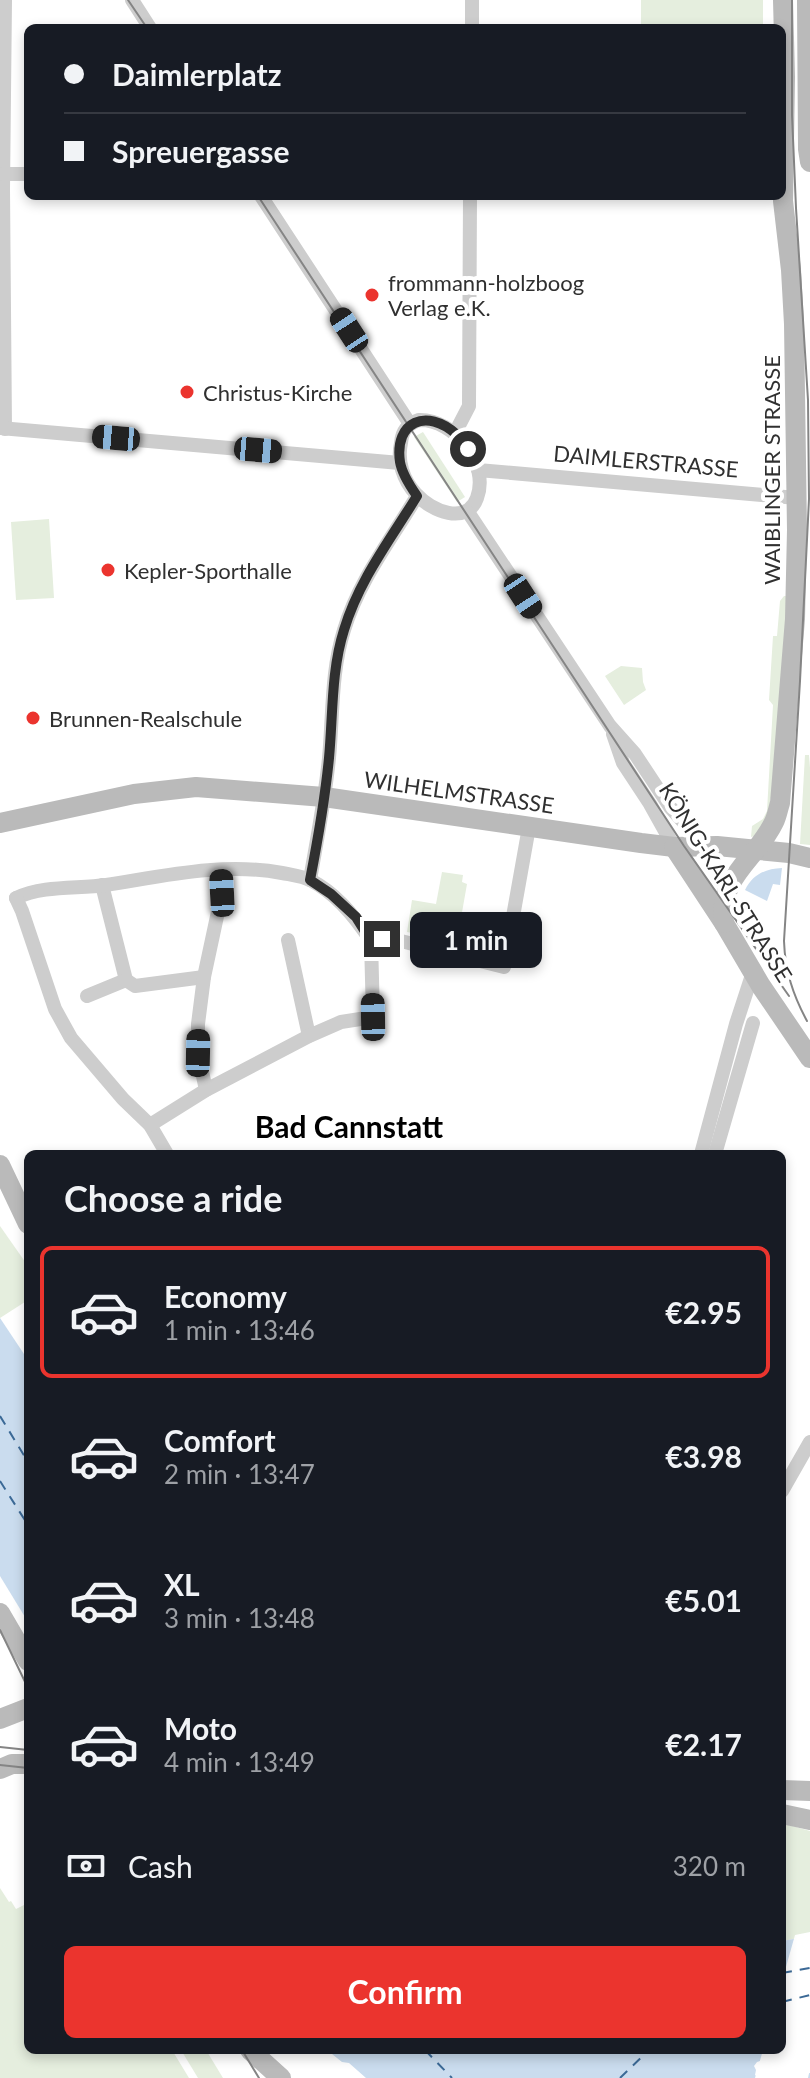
<!DOCTYPE html>
<meta charset="utf-8">
<style>
:root{--surface:#171b24;--page:#242831;--text:#f1f3f6;--muted:#9ea1a6;--line:#363941;--accent:#eb342e}
body{margin:0;font-family:Lato,sans-serif;background:var(--page);color:var(--text);height:100vh;display:flex;flex-direction:column;font-size:30px;white-space:nowrap}
*{box-sizing:border-box;margin:0}
p{font-size:26px;color:var(--muted)}
.icon{flex:none;width:44px;height:44px;fill:none;stroke:currentColor;stroke-width:2;stroke-linecap:round;stroke-linejoin:round}
.map{position:relative;flex:1;overflow:hidden}
.sheet{position:absolute;left:24px;top:1150px;width:762px;height:904px;display:flex;flex-direction:column;background:var(--surface);border-radius:12px;box-shadow:0 4px 12px #0003}
.sheet>*{flex:none}
.banner{position:absolute;left:24px;top:24px;width:762px;height:176px;border-radius:12px;box-shadow:0 4px 12px #0003;display:grid;align-content:center;height:176px;padding:0 40px;background:var(--surface)}
.end{position:absolute;width:36px;height:36px;margin:-18px;border:10px solid #303030;background:#fff;box-shadow:0 0 0 4px #fff}
.from{border-radius:50%}
.bubble{position:absolute;height:56px;border-radius:12px;background:var(--surface);box-shadow:0 4px 12px #0003;font-size:26px;font-weight:700;line-height:56px;text-align:center}
.car{position:absolute;width:24px;height:48px;margin:-24px -12px;border-radius:10px;box-shadow:0 0 6px 2px #0007;background:linear-gradient(#222 24%,#8ab4d8 0 40%,#222 0 76%,#8ab4d8 0 86%,#222 0)}
.banner b{display:flex;align-items:center;gap:28px;height:76px;font-size:30px}
.banner b+b{border-top:2px solid var(--line)}
.banner i{width:20px;height:20px;background:var(--text)}
ul{padding:0;list-style:none}
li{display:flex;align-items:center;gap:24px;height:132px;margin:0 16px 12px;padding:0 24px;border:4px solid transparent;border-radius:12px}
li div{flex:1}
li b{display:block;font-size:30px}
li em{font-style:normal;font-weight:700}
li.active{border-color:var(--accent)}
li>.icon{width:72px;height:72px;stroke-width:1.5}
h2{padding:0 40px;font-size:36px;line-height:96px}
.pay{display:flex;align-items:center;gap:20px;height:88px;padding:0 40px;font-size:30px}
.pay p{margin-inline-start:auto}
.action{display:flex;gap:16px;margin-top:auto;padding:16px 40px}
.action a{flex:1;height:92px;border-radius:12px;background:var(--accent);color:#fff;font-size:32px;font-weight:700;line-height:92px;text-align:center}
.map>svg:first-child{display:block}
.green{fill:#e5eede}
.water{fill:#cadcee}
.pier{fill:#fff}
.lines{fill:none;stroke-linecap:round;stroke-linejoin:round}
.ferry{stroke:#3b6996;stroke-width:2;stroke-dasharray:10 8;stroke-linecap:butt}
.street{stroke:#cdcdcd;stroke-width:14}
.secondary{stroke:#bababa;stroke-width:20}
.tram{stroke:#858585;stroke-width:2}
.route{stroke:#303030;stroke-width:10}
.poi-dot{fill:#eb342e;stroke:#fff;stroke-width:3}
.labels{text-anchor:middle;dominant-baseline:central;stroke-width:8;stroke-linejoin:round;paint-order:stroke}
.poi-label{font-size:22px;fill:#303030;stroke:#fff;text-anchor:start}
.street-label{font-size:22px;fill:#303030;stroke:#fff}
.district-label{font-size:30px;font-weight:bold;fill:#000;stroke:#fff}
</style>
<div class="map">
<svg width="810" height="2078" viewBox="0 0 810 2078">
<rect width="100%" height="100%" fill="#fff"/>
<g class="green">
<rect x="641" y="0" width="122" height="28"/>
<path d="M 423,432 L 465,497 L 457,502 L 414,437 Z"/>
<path d="M 49,519 L 54,598 L 16,600 L 11,522 Z"/>
<path d="M 784,596 L 788,596 L 776,769 L 767,820 L 755,836 L 751,837 L 752,826 L 763,819 L 767,811 L 773,705 L 769,700 L 773,636 L 777,636 L 780,601 Z"/>
<path d="M 621,666 L 642,668 L 643,682 L 646,690 L 624,705 L 605,676 Z"/>
<path d="M 805,755 L 809,755 L 810,768 L 810,845 L 800,844 Z"/>
<path d="M 442,872 L 463,875 L 462,882 L 467,884 L 461,918 L 431,912 L 423,935 L 407,932 L 412,900 L 436,904 Z"/>
<path d="M 0,1226 L 28,1266 L 28,1300 L 0,1318 Z"/>
<path d="M 782,1823 L 810,1831 L 810,1936 L 782,1941 Z"/>
<path d="M 0,1888 L 9,1902 L 11,1901 L 16,1909 L 28,1903 L 28,2050 L 172,2050 L 189,2078 L 0,2078 Z"/>
<path d="M 181,2050 L 206,2050 L 223,2078 L 198,2078 Z"/>
</g>
<g class="water">
<path d="M 782,868 L 780,885 L 773,884 L 767,901 L 745,890 C 753,874 765,869 782,868 Z"/>
<path d="M 0,1318 L 28,1360 L 28,1622 L 0,1576 Z"/>
<path d="M 810,1936 L 810,2045 L 757,2062 L 754,2066 L 756,2070 L 755,2075 L 758,2077 L 810,2073 L 810,2078 L 366,2078 L 349,2063 L 342,2062 L 327,2050 L 782,2050 L 782,1941 Z"/>
</g>
<path class="pier" d="M 810,1932 L 810,2050 L 760,2065 L 761,2073 L 810,2069 L 808,2078 L 755,2078 L 763,2050 L 782,2050 L 782,1981 L 795,1935 Z"/>
<g class="lines">
<g class="ferry">
<path d="M 0,1416 L 28,1462"/>
<path d="M 0,1481 L 28,1525"/>
<path d="M 782,1973 L 810,1968"/>
<path d="M 782,2002 L 810,1995"/>
<path d="M 425,2050 L 452,2078"/>
<path d="M 620,2078 L 649,2050"/>
</g>
<g class="street">
<path d="M 5,0 L 3,189 L 5,429"/>
<path d="M 132,0 L 150,28"/>
<path d="M 472,28 L 472,0"/>
<path d="M 3,174 L 28,174"/>
<path d="M 261,196 L 410,424"/>
<path d="M 419,420 C 454,419 490,463 477,498 C 467,526 431,511 416,494 C 403,480 397,461 401,443 C 402,431 407,424 419,420 Z"/>
<path d="M 0,428 L 400,463"/>
<path d="M 455,433 L 469,406 L 470,196"/>
<path d="M 478,470 L 797,498"/>
<path d="M 468,512 L 610,726 L 635,754 L 670,807 L 704,845"/>
<path d="M 613,734 L 623,763 L 650,804 L 674,847"/>
<path d="M 310,880 C 317,839 325,799 329,758 C 333,716 331,671 344,630 C 359,580 391,540 417,496"/>
<path d="M 102,885 L 126,980"/>
<path d="M 16,898 C 44,885 76,889 106,885 C 164,876 223,862 282,873 C 292,875 303,876 312,881 C 337,894 356,918 371,941"/>
<path d="M 16,898 L 22,911 L 55,1009 L 71,1038 L 123,1099 L 150,1125 L 167,1154"/>
<path d="M 288,940 L 309,1036"/>
<path d="M 371,941 L 382,939 L 397,940 L 504,967 L 529,827"/>
<path d="M 371,941 L 373,1017 L 376,1033"/>
<path d="M 87,996 L 126,980 L 135,986 L 204,977"/>
<path d="M 206,1090 L 198,1053 L 198,1024 L 204,977 L 222,893 L 221,870"/>
<path d="M 150,1125 L 206,1090 L 309,1036 L 341,1022 L 373,1017"/>
<path d="M 701,1154 L 736,1024 L 753,972"/>
<path d="M 715,1154 L 753,1023"/>
<path d="M 782,1491 L 810,1442"/>
</g>
<g class="secondary">
<path d="M 807,0 L 808,149 L 810,162"/>
<path d="M 0,823 L 134,794 L 196,787 L 324,797 L 641,843 L 674,847 L 717,846 L 789,853 L 810,858"/>
<path d="M 674,847 L 724,923 L 761,986 L 810,1058"/>
<path d="M 724,923 C 718,876 756,860 774,822 C 777,816 778,809 780,803 L 795,619 L 797,530 L 794,324 L 791,270 L 783,201 L 785,77 L 783,0"/>
<path d="M 0,1165 L 28,1224"/>
<path d="M 0,1613 L 28,1661"/>
<path d="M 0,1719 L 28,1708"/>
<path d="M 0,1769 L 12,1764 L 28,1764"/>
<path d="M 782,1790 L 810,1791"/>
<path d="M 782,1814 L 810,1820"/>
<path d="M 250,2050 L 281,2078"/>
</g>
<g class="tram">
<path d="M 128,0 L 147,28"/>
<path d="M 792,0 L 792,115 L 796,208 L 808,400 L 809,499 L 800,681 L 784,941 C 785,971 793,995 807,1021"/>
<path d="M 258,196 L 684,846 L 789,996"/>
<path d="M 0,1630 L 28,1688"/>
<path d="M 0,1747 L 28,1750"/>
<path d="M 0,1765 L 28,1768"/>
<path d="M 242,2050 L 259,2078"/>
</g>
</g>
<g class="lines">
<path class="route" d="M 382,939 L 371,941 L 356,917 L 331,894 L 310,880 C 318,839 325,799 329,758 C 333,716 331,671 344,630 C 359,580 390,540 417,496 C 410,486 402,474 400,462 C 394,421 427,408 456,434 C 460,438 464,444 468,449"/>
</g>
<g class="poi-dot">
<circle cx="372" cy="295" r="8"/>
<circle cx="187" cy="392" r="8"/>
<circle cx="108" cy="570" r="8"/>
<circle cx="33" cy="718" r="8"/>
</g>
<g class="labels">
<g class="poi-label">
<text x="388" y="282">frommann-holzboog<tspan x="388" dy="25">Verlag e.K.</tspan></text>
<text x="203" y="392">Christus-Kirche</text>
<text x="124" y="570">Kepler-Sporthalle</text>
<text x="49" y="718">Brunnen-Realschule</text>
</g>
<g class="street-label">
<text transform="translate(646 461) rotate(5)">DAIMLERSTRASSE</text>
<text transform="translate(771 470) rotate(-90)">WAIBLINGER STRASSE</text>
<text transform="translate(459 792) rotate(8)">WILHELMSTRASSE</text>
<text transform="translate(726 882) rotate(58)">KÖNIG-KARL-STRASSE</text>
</g>
<g class="district-label">
<text x="349" y="1126">Bad Cannstatt</text>
</g>
</g>
</svg>
<i class="end from" style="left:468px;top:449px"></i>
<i class="end" style="left:382px;top:939px"></i>
<div class="bubble" style="left:410px;top:912px;width:132px">1 min</div>
<i class="car" style="left:349px;top:330px;rotate:327deg"></i>
<i class="car" style="left:116px;top:438px;rotate:275deg"></i>
<i class="car" style="left:258px;top:450px;rotate:95deg"></i>
<i class="car" style="left:523px;top:596px;rotate:147deg"></i>
<i class="car" style="left:222px;top:893px;rotate:357deg"></i>
<i class="car" style="left:373px;top:1017px;rotate:359deg"></i>
<i class="car" style="left:198px;top:1053px;rotate:1deg"></i>
<div class="banner">
<b><i class="from"></i>Daimlerplatz</b>
<b><i></i>Spreuergasse</b>
</div>
<section class="sheet">
<h2>Choose a ride</h2>
<ul>
<li class="active"><svg class="icon" aria-label="car" viewBox="0 0 24 24"><path d="M5 17H2v-5l4-1 3-4h7l3 4 3 1v5h-3M9 17h6M6 11h13"/><circle cx="7" cy="17" r="2"/><circle cx="17" cy="17" r="2"/></svg><div><b>Economy</b><p>1 min · 13:46</p></div><em>€2.95</em></li>
<li><svg class="icon" aria-label="car" viewBox="0 0 24 24"><path d="M5 17H2v-5l4-1 3-4h7l3 4 3 1v5h-3M9 17h6M6 11h13"/><circle cx="7" cy="17" r="2"/><circle cx="17" cy="17" r="2"/></svg><div><b>Comfort</b><p>2 min · 13:47</p></div><em>€3.98</em></li>
<li><svg class="icon" aria-label="car" viewBox="0 0 24 24"><path d="M5 17H2v-5l4-1 3-4h7l3 4 3 1v5h-3M9 17h6M6 11h13"/><circle cx="7" cy="17" r="2"/><circle cx="17" cy="17" r="2"/></svg><div><b>XL</b><p>3 min · 13:48</p></div><em>€5.01</em></li>
<li><svg class="icon" aria-label="car" viewBox="0 0 24 24"><path d="M5 17H2v-5l4-1 3-4h7l3 4 3 1v5h-3M9 17h6M6 11h13"/><circle cx="7" cy="17" r="2"/><circle cx="17" cy="17" r="2"/></svg><div><b>Moto</b><p>4 min · 13:49</p></div><em>€2.17</em></li>
</ul>
<div class="pay"><svg class="icon" aria-label="cash" viewBox="0 0 24 24"><path d="M3 7h18v10H3z"/><circle cx="12" cy="12" r="2"/></svg>Cash<p>320 m</p></div>
<div class="action"><a>Confirm</a></div>
</section>
</div>
